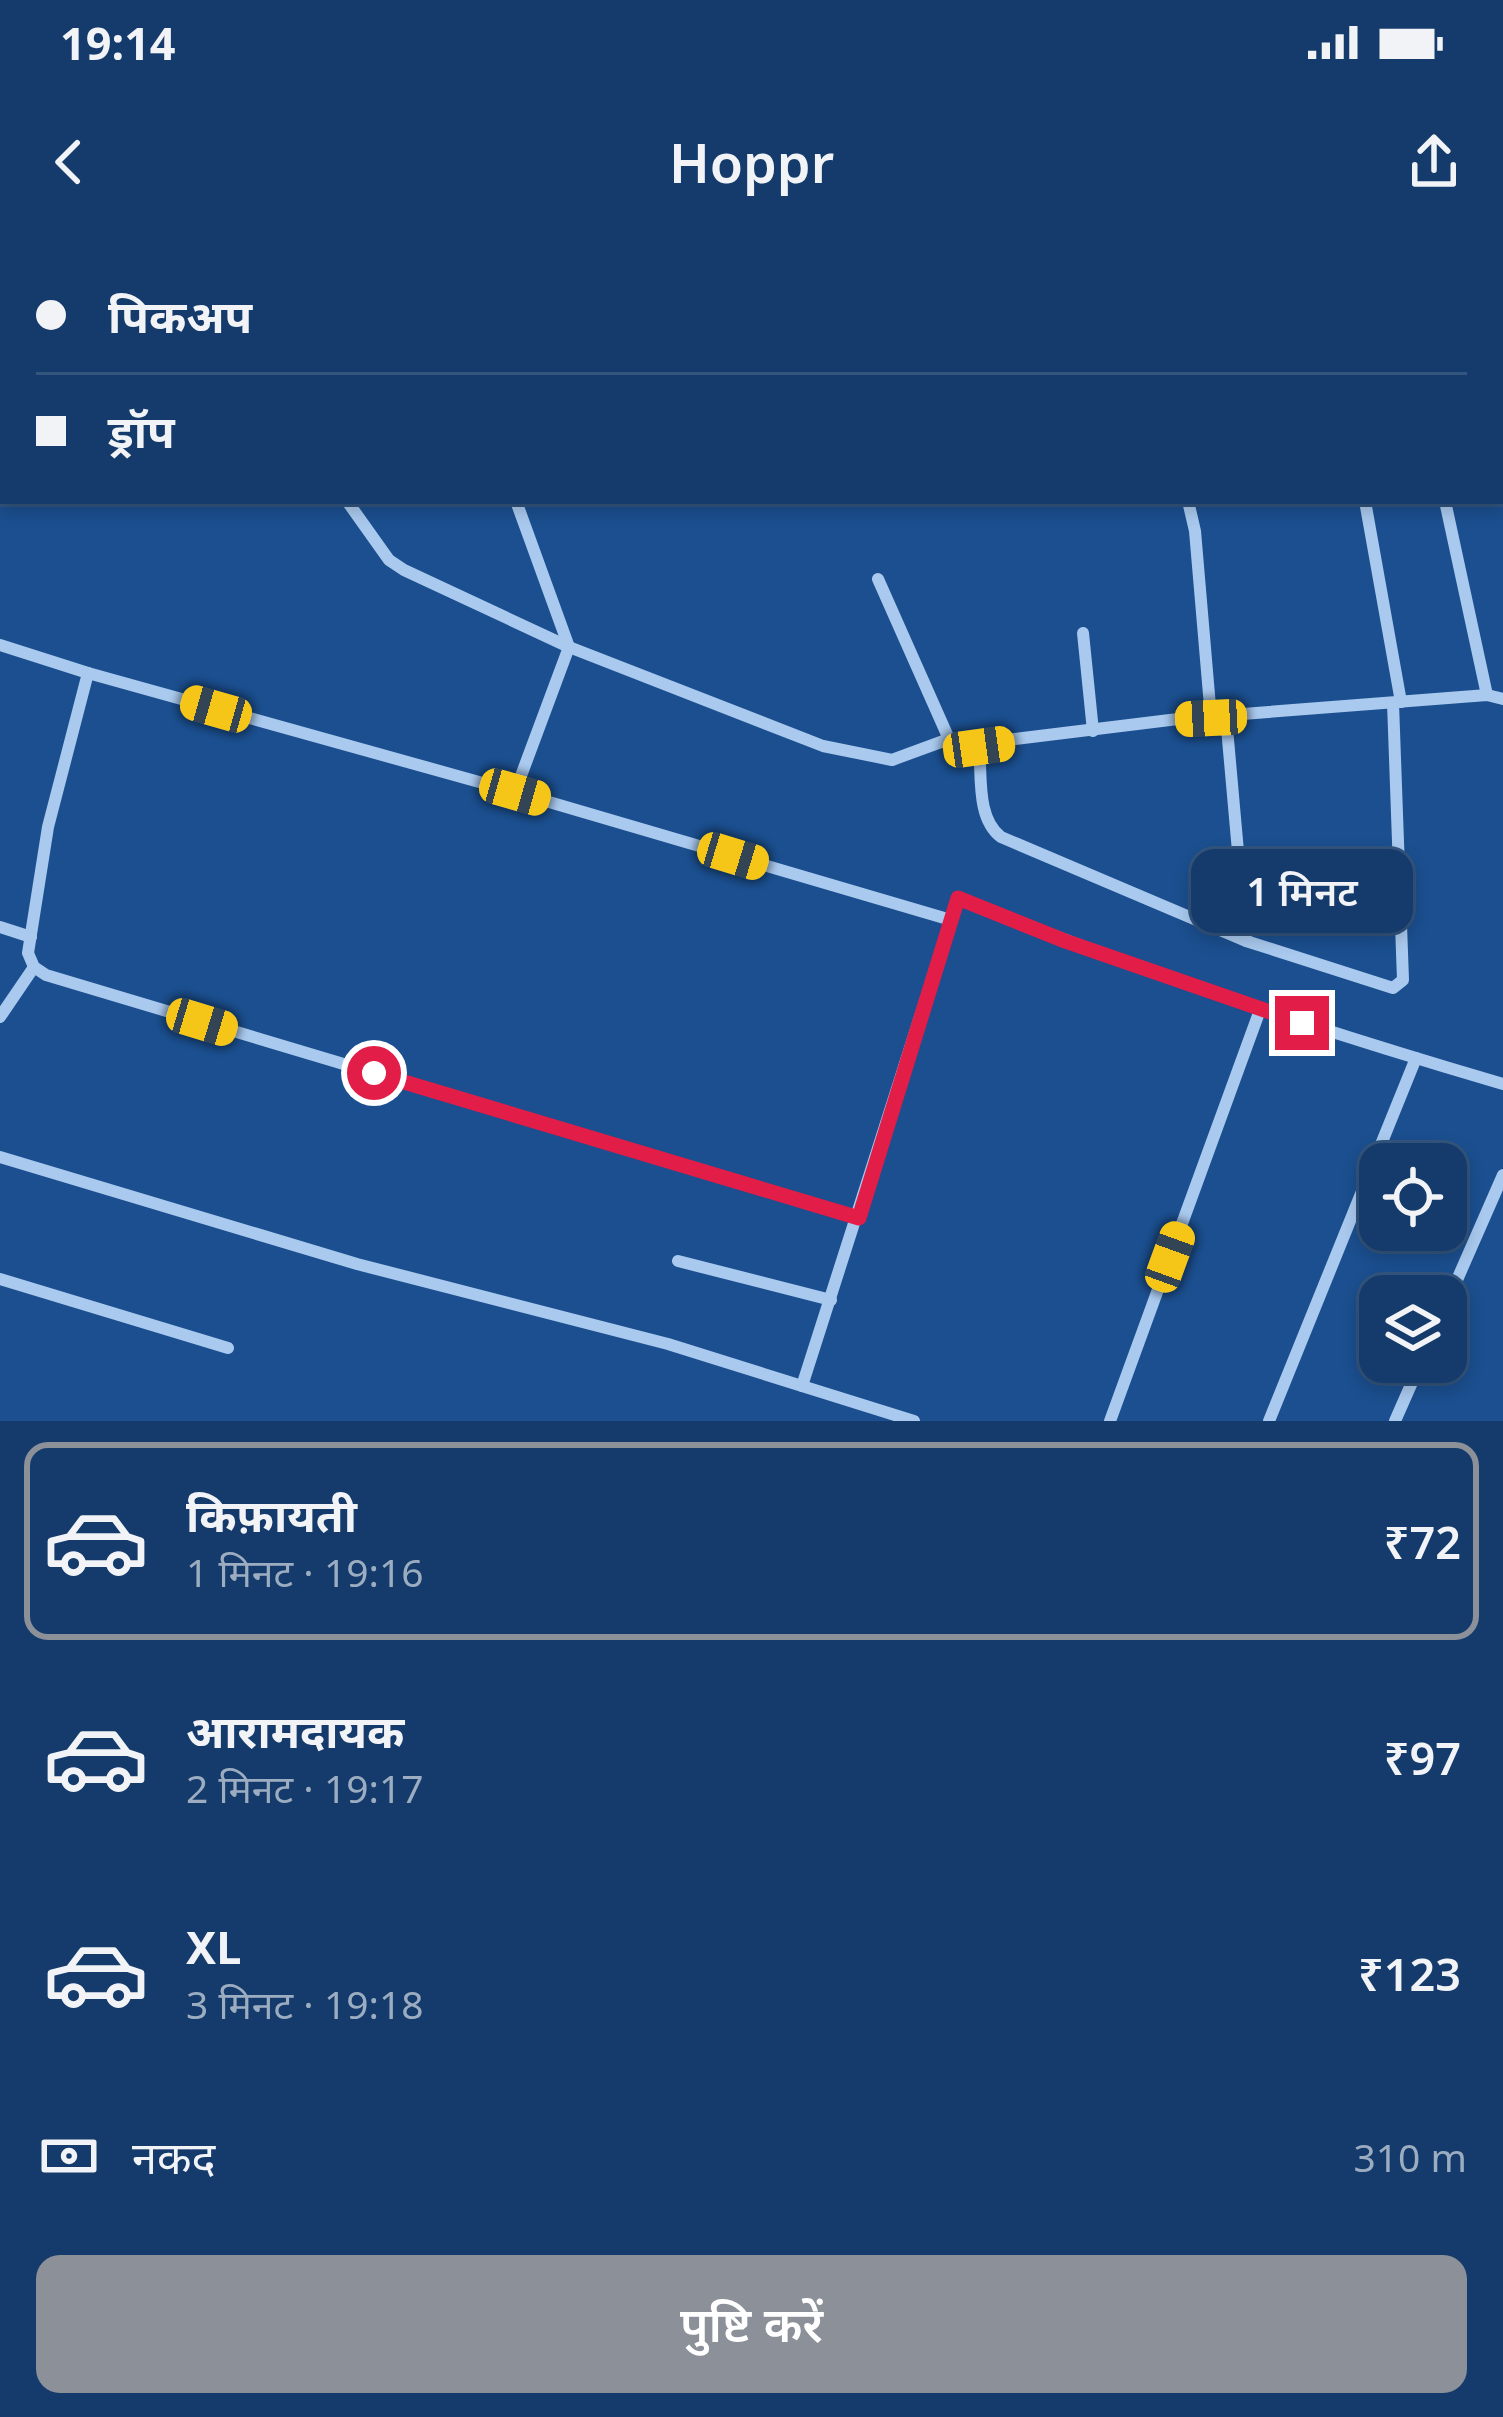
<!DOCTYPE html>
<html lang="hi">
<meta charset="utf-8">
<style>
:root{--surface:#143b6b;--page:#214673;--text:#f1f3f6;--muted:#9dadc1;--line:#33557e;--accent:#8c9099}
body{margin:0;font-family:"Noto Sans","Noto Sans Devanagari",sans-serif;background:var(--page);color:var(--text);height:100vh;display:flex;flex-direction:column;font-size:45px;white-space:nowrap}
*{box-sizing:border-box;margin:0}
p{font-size:39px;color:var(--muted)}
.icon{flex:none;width:66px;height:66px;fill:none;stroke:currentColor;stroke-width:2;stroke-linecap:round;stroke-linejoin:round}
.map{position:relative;height:1181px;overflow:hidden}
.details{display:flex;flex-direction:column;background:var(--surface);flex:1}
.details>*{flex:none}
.top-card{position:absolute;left:0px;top:0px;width:1503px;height:264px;box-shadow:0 6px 18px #0003,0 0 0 3px var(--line);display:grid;align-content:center;height:264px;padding:0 36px;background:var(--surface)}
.fabs{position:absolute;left:1359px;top:903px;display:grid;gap:24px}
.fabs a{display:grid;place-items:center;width:108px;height:108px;border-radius:24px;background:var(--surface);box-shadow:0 6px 18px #0003,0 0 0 3px var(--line);font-size:60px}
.end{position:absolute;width:54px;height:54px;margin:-27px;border:15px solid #e11d48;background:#fff;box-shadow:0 0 0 6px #fff}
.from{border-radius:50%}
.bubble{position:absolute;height:84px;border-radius:24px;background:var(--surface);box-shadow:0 6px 18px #0003,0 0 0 3px var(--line);font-size:39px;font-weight:600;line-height:84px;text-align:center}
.car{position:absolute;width:36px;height:72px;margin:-36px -18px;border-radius:15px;box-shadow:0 0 9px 3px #0007;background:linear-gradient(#f5c518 24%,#345 0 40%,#f5c518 0 76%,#345 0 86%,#f5c518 0)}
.top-card b{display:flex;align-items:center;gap:42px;height:114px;font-size:45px}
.top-card b+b{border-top:3px solid var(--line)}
.top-card i{width:30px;height:30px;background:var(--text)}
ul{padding:21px 0 0;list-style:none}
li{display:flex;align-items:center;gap:36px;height:198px;margin:0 24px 18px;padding:0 12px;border:6px solid transparent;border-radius:24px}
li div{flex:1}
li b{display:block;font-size:45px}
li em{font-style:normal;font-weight:600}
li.on{border-color:var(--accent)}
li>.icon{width:108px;height:108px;stroke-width:1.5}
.pay{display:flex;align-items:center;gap:30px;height:132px;padding:0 36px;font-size:45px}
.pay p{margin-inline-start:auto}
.action{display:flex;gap:24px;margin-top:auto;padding:24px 36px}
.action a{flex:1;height:138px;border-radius:24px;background:var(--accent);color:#fff;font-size:48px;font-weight:600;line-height:138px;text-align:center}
.status{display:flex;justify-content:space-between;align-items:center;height:84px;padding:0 60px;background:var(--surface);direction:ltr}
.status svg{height:33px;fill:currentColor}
header{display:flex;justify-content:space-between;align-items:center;height:156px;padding:0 36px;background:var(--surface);font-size:54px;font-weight:600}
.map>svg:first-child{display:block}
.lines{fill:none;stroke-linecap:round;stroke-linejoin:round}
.street{stroke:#a9c9ee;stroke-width:12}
.route{stroke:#e11d48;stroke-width:15}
</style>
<div class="status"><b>19:14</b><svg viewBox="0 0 49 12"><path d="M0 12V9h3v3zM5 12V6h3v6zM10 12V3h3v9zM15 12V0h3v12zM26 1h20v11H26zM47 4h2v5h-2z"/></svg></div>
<header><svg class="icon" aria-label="back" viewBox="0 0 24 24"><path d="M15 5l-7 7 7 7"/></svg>Hoppr<svg class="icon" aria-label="share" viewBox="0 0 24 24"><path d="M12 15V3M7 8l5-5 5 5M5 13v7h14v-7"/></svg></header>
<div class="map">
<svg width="1503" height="1181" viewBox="0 0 1503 1181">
<rect width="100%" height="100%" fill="#1b4f8f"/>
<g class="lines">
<g class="street">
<path d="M 216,0 L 217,3"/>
<path d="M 289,0 L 291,3"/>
<path d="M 452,0 L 452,3"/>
<path d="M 1078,0 L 1078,3"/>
<path d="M 1228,0 L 1229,3"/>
<path d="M 1356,0 L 1357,3"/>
<path d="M 226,3 L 232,0"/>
<path d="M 777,3 L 782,0"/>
<path d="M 1500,150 L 1503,151"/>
<path d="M 347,261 L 389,320 L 404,330 L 569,407 L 823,506 L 892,520 L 949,499"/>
<path d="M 1188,261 L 1195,291 L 1211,478"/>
<path d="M 1365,261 L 1401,462"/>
<path d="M 1445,261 L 1487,455"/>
<path d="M 878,339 L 949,499 L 958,506 L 1178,479 L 1487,455 L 1503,459"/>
<path d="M 1083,393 L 1093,491"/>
<path d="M 0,405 L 88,433 L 48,587 L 28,713 L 34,727 L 46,735 L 859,978"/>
<path d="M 88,433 L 515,552 L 951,680"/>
<path d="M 1226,477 L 1246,701"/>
<path d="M 979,507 C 982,535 976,578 1001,597 L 1246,701 L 1393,748 L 1403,740 L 1393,463"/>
<path d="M 515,552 L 569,407 L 516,261"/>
<path d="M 0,687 L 31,697"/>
<path d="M 0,777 L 34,727"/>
<path d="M 0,917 L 357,1024 L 668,1104 L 914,1181"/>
<path d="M 678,1021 L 831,1060"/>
<path d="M 0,1039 L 228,1108"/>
<path d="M 1446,1065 L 1503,935"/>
<path d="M 802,1146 L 958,658 C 1136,730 1318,790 1503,844"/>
<path d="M 1110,1181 L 1260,770"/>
<path d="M 1269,1181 L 1416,818"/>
<path d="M 1395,1181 L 1421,1122"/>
</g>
</g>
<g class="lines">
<path class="route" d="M 374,833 L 859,978 L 958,658 L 1065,701 L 1302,783"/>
</g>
</svg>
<div class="fabs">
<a><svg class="icon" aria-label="locate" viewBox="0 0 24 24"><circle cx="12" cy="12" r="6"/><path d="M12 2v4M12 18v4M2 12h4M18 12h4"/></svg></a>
<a><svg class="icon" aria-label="layers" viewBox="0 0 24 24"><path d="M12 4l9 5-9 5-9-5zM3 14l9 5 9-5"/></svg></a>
</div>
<i class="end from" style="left:374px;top:833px"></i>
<i class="end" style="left:1302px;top:783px"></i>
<div class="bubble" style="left:1191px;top:609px;width:222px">1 मिनट</div>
<i class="car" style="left:216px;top:469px;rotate:286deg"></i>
<i class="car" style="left:1211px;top:478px;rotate:267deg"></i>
<i class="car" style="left:979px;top:507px;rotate:82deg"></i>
<i class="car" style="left:515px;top:552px;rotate:106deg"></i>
<i class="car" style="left:733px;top:616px;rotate:107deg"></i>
<i class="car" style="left:202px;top:782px;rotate:107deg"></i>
<i class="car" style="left:1170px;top:1017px;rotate:20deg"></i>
<div class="top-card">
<b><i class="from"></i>पिकअप</b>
<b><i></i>ड्रॉप</b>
</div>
</div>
<section class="details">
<ul>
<li class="on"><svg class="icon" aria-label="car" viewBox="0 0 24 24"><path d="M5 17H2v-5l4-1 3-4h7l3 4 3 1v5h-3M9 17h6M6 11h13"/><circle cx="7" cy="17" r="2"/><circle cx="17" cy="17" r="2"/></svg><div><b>किफ़ायती</b><p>1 मिनट · 19:16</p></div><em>₹72</em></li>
<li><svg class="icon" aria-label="car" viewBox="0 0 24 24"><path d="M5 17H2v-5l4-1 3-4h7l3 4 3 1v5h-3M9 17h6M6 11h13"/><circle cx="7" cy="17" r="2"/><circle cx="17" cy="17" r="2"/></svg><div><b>आरामदायक</b><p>2 मिनट · 19:17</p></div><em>₹97</em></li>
<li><svg class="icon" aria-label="car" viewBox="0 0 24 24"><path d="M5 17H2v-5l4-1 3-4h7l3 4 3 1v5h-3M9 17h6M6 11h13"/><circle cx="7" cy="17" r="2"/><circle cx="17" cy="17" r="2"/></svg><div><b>XL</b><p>3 मिनट · 19:18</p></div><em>₹123</em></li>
</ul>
<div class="pay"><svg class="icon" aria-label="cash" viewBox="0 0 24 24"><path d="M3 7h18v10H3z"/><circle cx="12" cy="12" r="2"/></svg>नकद<p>310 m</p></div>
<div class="action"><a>पुष्टि करें</a></div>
</section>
